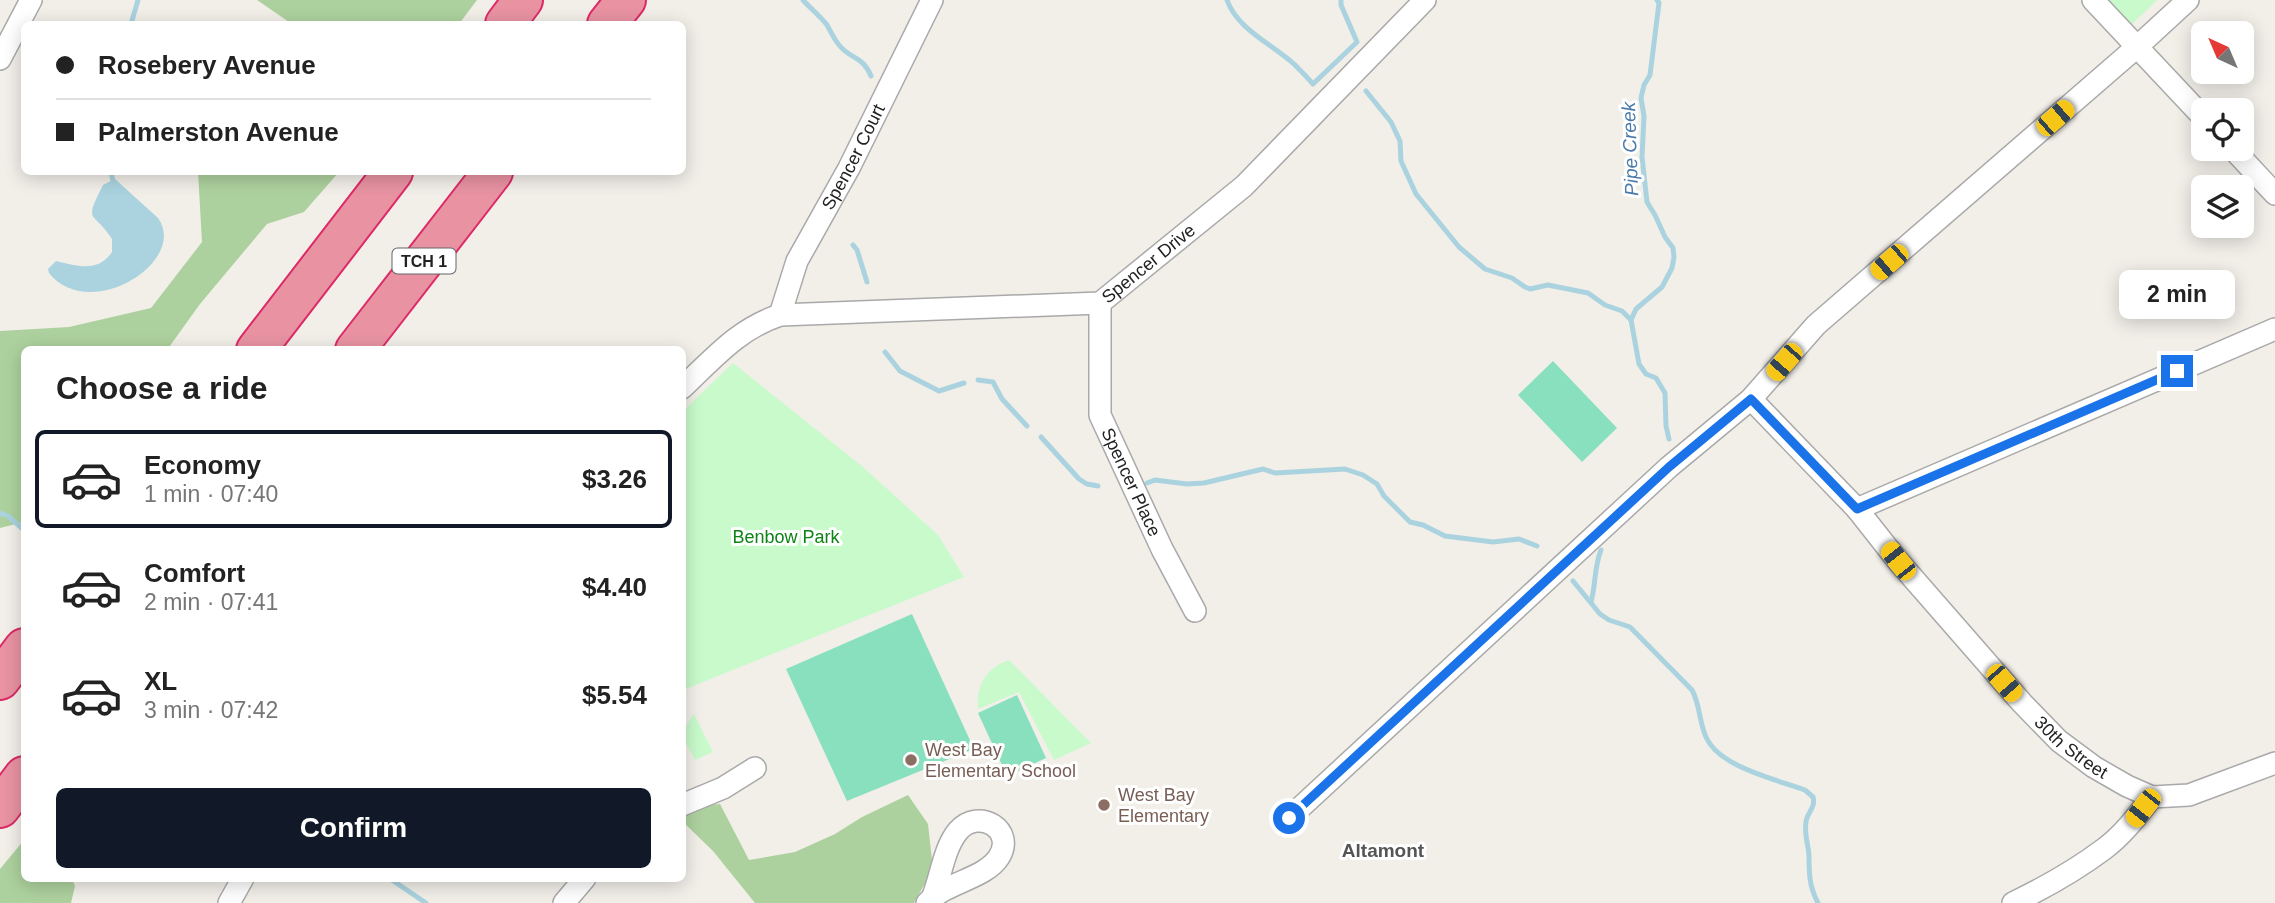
<!DOCTYPE html>
<meta charset="utf-8">
<style>
:root{--surface:#fff;--page:#f2f2f2;--text:#222;--muted:#767676;--line:#e0e0e0;--accent:#111827}
body{margin:0;font-family:Arial,sans-serif;background:var(--page);color:var(--text);height:100vh;display:flex;flex-direction:column;font-size:26px;white-space:nowrap}
*{box-sizing:border-box;margin:0}
p{font-size:23px;color:var(--muted)}
.icon{flex:none;width:38px;height:38px;fill:none;stroke:currentColor;stroke-width:2;stroke-linecap:round;stroke-linejoin:round}
.map{position:relative;flex:1;overflow:hidden}
.sheet{position:absolute;left:21px;top:346px;width:665px;height:536px;display:flex;flex-direction:column;background:var(--surface);border-radius:10px;box-shadow:0 4px 18px #0003}
.sheet>*{flex:none}
.top-card{position:absolute;left:21px;top:21px;width:665px;height:154px;border-radius:10px;box-shadow:0 4px 18px #0003;display:grid;align-content:center;height:154px;padding:0 35px;background:var(--surface)}
.needle{width:46px;rotate:316deg}
.tools{position:absolute;left:2191px;top:21px;display:grid;gap:14px}
.tools a{display:grid;place-items:center;width:63px;height:63px;border-radius:10px;background:var(--surface);box-shadow:0 4px 18px #0003;font-size:35px}
.end{position:absolute;width:32px;height:32px;margin:-16px;border:9px solid #1a73e8;background:#fff;box-shadow:0 0 0 4px #fff}
.from{border-radius:50%}
.bubble{position:absolute;height:49px;border-radius:10px;background:var(--surface);box-shadow:0 4px 18px #0003;font-size:23px;font-weight:700;line-height:49px;text-align:center}
.car{position:absolute;width:21px;height:42px;margin:-21px -10px;border-radius:9px;box-shadow:0 0 5px 2px #0007;background:linear-gradient(#f5c518 24%,#345 0 40%,#f5c518 0 76%,#345 0 86%,#f5c518 0)}
.top-card b{display:flex;align-items:center;gap:24px;height:66px;font-size:26px}
.top-card b+b{border-top:2px solid var(--line)}
.top-card i{width:18px;height:18px;background:var(--text)}
ul{padding:0;list-style:none}
li{display:flex;align-items:center;gap:21px;height:98px;margin:0 14px 10px;padding:0 21px;border:4px solid transparent;border-radius:10px}
li div{flex:1}
li b{display:block;font-size:26px}
li em{font-style:normal;font-weight:700}
li.current{border-color:var(--accent)}
li>.icon{width:63px;height:63px;stroke-width:1.5}
h2{padding:0 35px;font-size:32px;line-height:84px}
.button{display:flex;gap:14px;margin-top:auto;padding:14px 35px}
.button a{flex:1;height:80px;border-radius:10px;background:var(--accent);color:#fff;font-size:28px;font-weight:700;line-height:80px;text-align:center}
.map>svg:first-child{display:block}
.forest{fill:#add19e}
.park{fill:#c8facc}
.pitch{fill:#88e0be}
.water{fill:#aad3df}
.lines{fill:none;stroke-linecap:round;stroke-linejoin:round}
.stream{stroke:#aad3df;stroke-width:5}
.street-casing{stroke:#a9a9a9;stroke-width:24}
.highway-casing{stroke:#dc2a67;stroke-width:42}
.street{stroke:#fff;stroke-width:21}
.highway{stroke:#e892a2;stroke-width:38}
.route{stroke:#1a73e8;stroke-width:9}
.education-dot{fill:#8d6e63;stroke:#fff;stroke-width:2.5}
.labels{text-anchor:middle;dominant-baseline:central;stroke-width:6;stroke-linejoin:round;paint-order:stroke}
.shield{fill:#fff;stroke:#646464;stroke-width:2}
.shield-label{font-size:16px;font-weight:bold;fill:#222}
.street-label{font-size:18px;fill:#222;stroke:#fff}
.park-label{font-size:18px;fill:#0c8416;stroke:#fff}
.education-label{font-size:18px;fill:#785e54;stroke:#fff;text-anchor:start}
.water-label{font-size:19px;font-style:italic;fill:#4a7aab;stroke:#fff}
.neighbourhood-label{font-size:19px;font-weight:bold;fill:#555;stroke:#fff}
</style>
<div class="map">
<svg width="2275" height="903" viewBox="0 0 2275 903">
<rect width="100%" height="100%" fill="#f2efe9"/>
<g class="forest">
<path d="M 257,0 L 477,0 L 459,24 L 288,24 L 289,22 Z"/>
<path d="M 198,172 L 339,172 L 304,212 L 267,224 L 200,304 L 167,350 L 24,350 L 24,522 L 0,528 L 0,331 L 69,327 L 151,308 L 202,242 Z"/>
<path d="M 908,795 L 928,824 L 933,869 L 914,903 L 755,903 L 713,851 L 683,822 L 683,814 L 693,806 L 720,804 L 749,860 L 795,852 L 835,834 L 862,817 Z"/>
<path d="M 24,840 L 24,878 L 72,879 L 75,886 L 71,903 L 0,903 L 0,869 Z"/>
</g>
<g class="park">
<path d="M 2093,0 L 2157,0 L 2124,32 Z"/>
<path d="M 733,363 L 863,467 L 938,535 L 964,577 L 683,690 L 683,411 Z"/>
<path d="M 1009,660 L 1091,743 L 1054,760 L 1019,692 L 978,709 C 976,685 986,668 1009,660 Z"/>
<path d="M 694,714 L 713,752 L 695,760 C 683,736 677,737 694,714 Z"/>
</g>
<g class="pitch">
<path d="M 1553,361 L 1617,428 L 1582,462 L 1518,395 Z"/>
<path d="M 912,614 L 974,749 L 847,801 L 786,669 Z"/>
<path d="M 1017,695 L 1046,758 L 1007,776 L 978,713 Z"/>
</g>
<path class="water" d="M 115,179 L 158,218 C 189,261 90,324 49,273 L 48,269 L 56,261 C 77,266 98,273 112,252 L 112,239 C 93,209 83,225 103,185 Z"/>
<g class="lines">
<g class="stream">
<path d="M 803,0 C 810,8 820,16 827,25 C 831,32 834,39 839,45 C 851,60 862,55 871,76"/>
<path d="M 1227,0 C 1237,29 1272,44 1294,64 C 1300,70 1307,77 1313,84 L 1357,42 L 1341,5 L 1341,0"/>
<path d="M 131,24 L 138,0"/>
<path d="M 1366,91 L 1391,122 L 1400,141 L 1401,161 L 1416,194 L 1459,247 L 1485,269 L 1512,278 L 1525,287 L 1530,289 L 1548,285 L 1588,293 L 1605,305 L 1622,311 L 1631,320 L 1639,364 L 1646,374 L 1656,378 L 1665,393 L 1666,426 L 1669,439"/>
<path d="M 111,172 L 113,181"/>
<path d="M 853,245 L 857,250 L 867,282"/>
<path d="M 1631,320 L 1636,309 L 1662,287 L 1672,268 L 1674,257 L 1673,248 L 1665,237 L 1655,215 L 1647,202 L 1642,157 L 1644,116 L 1641,98 L 1644,85 L 1650,75 L 1659,3 L 1657,0"/>
<path d="M 885,352 L 900,371 L 939,391 L 964,383"/>
<path d="M 978,380 L 993,382 L 1002,399 L 1027,426"/>
<path d="M 1041,437 L 1079,479 L 1087,484 L 1098,486"/>
<path d="M 1147,483 L 1155,480 L 1187,484 L 1204,483 L 1263,469 L 1275,473 L 1345,469 L 1363,475 L 1377,484 L 1384,496 L 1410,522 L 1423,525 L 1445,536 L 1493,542 L 1519,539 L 1537,546"/>
<path d="M 0,513 L 8,516 L 24,530"/>
<path d="M 1573,581 L 1600,614 L 1609,620 L 1630,627 L 1692,690 C 1700,704 1699,722 1706,737 C 1719,767 1775,779 1805,790 L 1813,797 C 1816,808 1807,812 1806,822 C 1804,833 1808,844 1809,855 C 1809,873 1809,886 1818,903"/>
<path d="M 1591,602 C 1596,584 1594,567 1601,550"/>
<path d="M 389,878 L 426,903"/>
</g>
<g class="street-casing">
<g id="street">
<path d="M 2093,0 L 2203,117"/>
<path d="M 0,59 L 31,0"/>
<path d="M 2233,149 L 2275,194"/>
<path id="s1" d="M 1100,303 L 1100,415 L 1162,549 L 1195,611"/>
<path id="s2" d="M 780,315 L 797,261 L 849,168 L 932,0"/>
<path id="s3" d="M 682,388 C 714,358 738,329 780,315 L 1100,303 L 1244,186 L 1425,0"/>
<path id="s4" d="M 1751,399 L 1857,509 L 1898,561 L 2022,703 L 2059,741 L 2094,767 L 2127,786 L 2152,797"/>
<path d="M 1857,509 L 2275,329"/>
<path d="M 682,805 L 723,788 L 755,768"/>
<path d="M 1289,818 L 1669,467 L 1751,399 L 1816,325 L 2138,46 L 2188,0"/>
<path d="M 229,903 L 243,878"/>
<path d="M 564,903 L 585,878"/>
<path d="M 927,903 C 946,882 985,879 999,857 C 1016,830 979,807 958,831 C 944,848 941,876 933,896"/>
<path d="M 2013,903 C 2044,888 2076,870 2104,849 C 2123,835 2138,815 2152,797 L 2189,795 L 2275,763"/>
</g>
</g>
<g class="highway-casing">
<g id="highway">
<path d="M 505,24 L 523,0"/>
<path d="M 607,24 L 626,0"/>
<path d="M 256,350 L 393,172"/>
<path d="M 355,350 L 493,172"/>
<path d="M 0,680 L 24,648"/>
<path d="M 0,808 L 24,776"/>
</g>
</g>
<use href="#street" class="street"/>
<use href="#highway" class="highway"/>
</g>
<g class="lines">
<path class="route" d="M 1289,818 L 1669,467 L 1751,399 L 1857,509 L 2177,371"/>
</g>
<g class="education-dot">
<circle cx="911" cy="760" r="7"/>
<circle cx="1104" cy="805" r="7"/>
</g>
<g class="labels">
<rect class="shield" x="392.5" y="248.5" width="63" height="25" rx="5"/>
<g class="shield-label">
<text x="424" y="261">TCH 1</text>
</g>
<g class="street-label">
<text stroke="none"><textPath href="#s2" startOffset="175">Spencer Court</textPath></text>
<text stroke="none"><textPath href="#s3" startOffset="506">Spencer Drive</textPath></text>
<text stroke="none"><textPath href="#s1" startOffset="186">Spencer Place</textPath></text>
<text stroke="none"><textPath href="#s4" startOffset="474">30th Street</textPath></text>
</g>
<g class="park-label">
<text x="786" y="537">Benbow Park</text>
</g>
<g class="education-label">
<text x="925" y="750">West Bay<tspan x="925" dy="21">Elementary School</tspan></text>
<text x="1118" y="795">West Bay<tspan x="1118" dy="21">Elementary</tspan></text>
</g>
<g class="water-label">
<text transform="translate(1630 149) rotate(-92)">Pipe Creek</text>
</g>
<g class="neighbourhood-label">
<text x="1383" y="850">Altamont</text>
</g>
</g>
</svg>
<div class="tools">
<a><svg class="needle" viewBox="-14 -14 28 28"><path d="M0-13l5 13h-10z" fill="#e53935"/><path d="M0 13l5-13h-10z" fill="#767676"/></svg></a>
<a><svg class="icon" aria-label="locate" viewBox="0 0 24 24"><circle cx="12" cy="12" r="6"/><path d="M12 2v4M12 18v4M2 12h4M18 12h4"/></svg></a>
<a><svg class="icon" aria-label="layers" viewBox="0 0 24 24"><path d="M12 4l9 5-9 5-9-5zM3 14l9 5 9-5"/></svg></a>
</div>
<i class="end from" style="left:1289px;top:818px"></i>
<i class="end" style="left:2177px;top:371px"></i>
<div class="bubble" style="left:2119px;top:270px;width:116px">2 min</div>
<i class="car" style="left:2055px;top:118px;rotate:49deg"></i>
<i class="car" style="left:1889px;top:262px;rotate:229deg"></i>
<i class="car" style="left:1784px;top:362px;rotate:221deg"></i>
<i class="car" style="left:1898px;top:561px;rotate:322deg"></i>
<i class="car" style="left:2004px;top:683px;rotate:139deg"></i>
<i class="car" style="left:2143px;top:808px;rotate:218deg"></i>
<div class="top-card">
<b><i class="from"></i>Rosebery Avenue</b>
<b><i></i>Palmerston Avenue</b>
</div>
<section class="sheet">
<h2>Choose a ride</h2>
<ul>
<li class="current"><svg class="icon" aria-label="car" viewBox="0 0 24 24"><path d="M5 17H2v-5l4-1 3-4h7l3 4 3 1v5h-3M9 17h6M6 11h13"/><circle cx="7" cy="17" r="2"/><circle cx="17" cy="17" r="2"/></svg><div><b>Economy</b><p>1 min · 07:40</p></div><em>$3.26</em></li>
<li><svg class="icon" aria-label="car" viewBox="0 0 24 24"><path d="M5 17H2v-5l4-1 3-4h7l3 4 3 1v5h-3M9 17h6M6 11h13"/><circle cx="7" cy="17" r="2"/><circle cx="17" cy="17" r="2"/></svg><div><b>Comfort</b><p>2 min · 07:41</p></div><em>$4.40</em></li>
<li><svg class="icon" aria-label="car" viewBox="0 0 24 24"><path d="M5 17H2v-5l4-1 3-4h7l3 4 3 1v5h-3M9 17h6M6 11h13"/><circle cx="7" cy="17" r="2"/><circle cx="17" cy="17" r="2"/></svg><div><b>XL</b><p>3 min · 07:42</p></div><em>$5.54</em></li>
</ul>
<div class="button"><a>Confirm</a></div>
</section>
</div>
